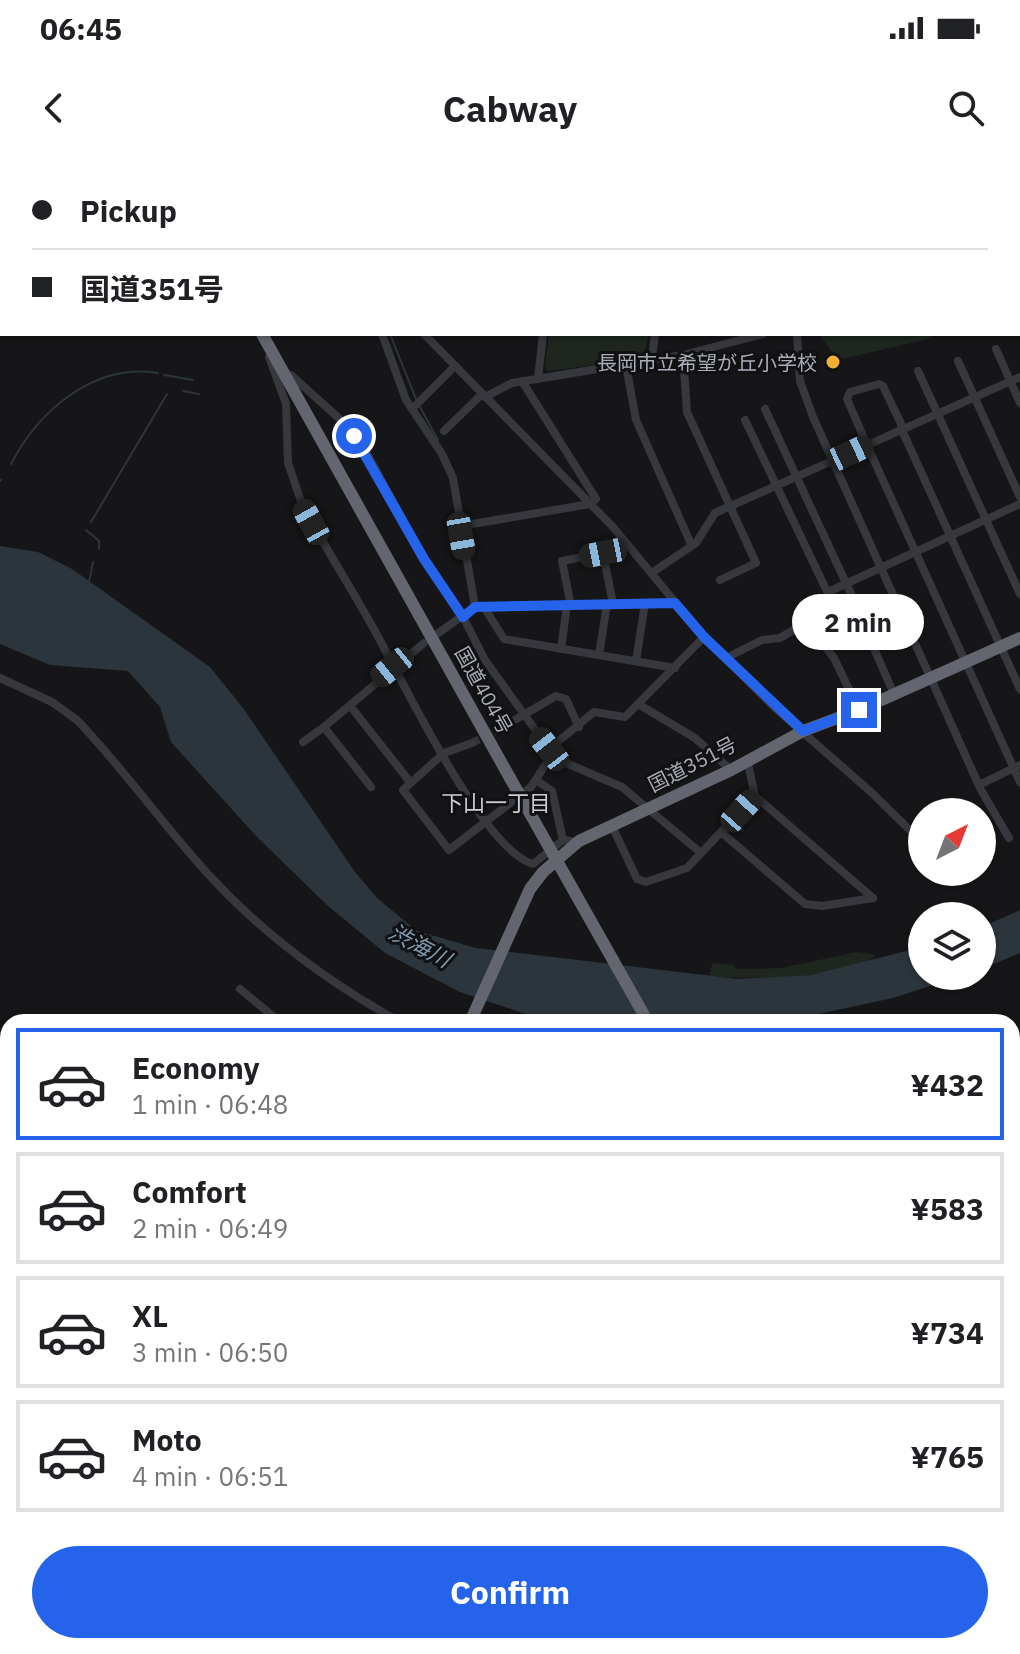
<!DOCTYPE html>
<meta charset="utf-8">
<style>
:root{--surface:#fff;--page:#f6f6f6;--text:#202124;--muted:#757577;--line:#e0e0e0;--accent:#2563eb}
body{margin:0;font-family:"IBM Plex Sans","Noto Sans JP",sans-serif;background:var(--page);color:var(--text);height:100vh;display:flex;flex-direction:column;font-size:30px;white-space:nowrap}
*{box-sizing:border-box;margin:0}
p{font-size:26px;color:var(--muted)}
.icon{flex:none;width:44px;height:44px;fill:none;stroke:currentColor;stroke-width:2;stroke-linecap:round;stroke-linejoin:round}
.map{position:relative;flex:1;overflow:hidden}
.details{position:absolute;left:0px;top:854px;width:1020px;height:640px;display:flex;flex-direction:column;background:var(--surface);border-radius:24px 24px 0 0;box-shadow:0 2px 6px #0004}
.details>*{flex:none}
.banner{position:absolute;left:0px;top:0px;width:1020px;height:176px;box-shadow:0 2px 6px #0004;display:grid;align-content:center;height:176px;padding:0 32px;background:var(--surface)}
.needle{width:52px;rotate:42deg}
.fabs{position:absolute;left:908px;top:638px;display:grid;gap:16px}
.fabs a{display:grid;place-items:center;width:88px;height:88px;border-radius:50%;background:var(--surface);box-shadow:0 2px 6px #0004;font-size:40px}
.end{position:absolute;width:36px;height:36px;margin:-18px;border:10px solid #2563eb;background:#fff;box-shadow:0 0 0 4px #fff}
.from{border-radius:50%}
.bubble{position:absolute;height:56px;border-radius:28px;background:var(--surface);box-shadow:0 2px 6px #0004;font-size:26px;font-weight:800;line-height:56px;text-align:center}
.car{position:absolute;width:24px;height:48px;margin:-24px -12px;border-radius:10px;box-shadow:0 0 6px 2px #0007;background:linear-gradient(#222 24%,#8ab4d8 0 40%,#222 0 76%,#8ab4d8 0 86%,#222 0)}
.banner b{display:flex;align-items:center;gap:28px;height:76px;font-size:30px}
.banner b+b{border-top:2px solid var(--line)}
.banner i{width:20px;height:20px;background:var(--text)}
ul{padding:14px 0 0;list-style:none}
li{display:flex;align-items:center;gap:24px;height:112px;margin:0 16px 12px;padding:0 16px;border:4px solid var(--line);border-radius:0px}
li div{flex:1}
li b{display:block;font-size:30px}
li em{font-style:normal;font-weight:800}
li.on{border-color:var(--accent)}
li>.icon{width:72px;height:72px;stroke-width:1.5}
.cta{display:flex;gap:16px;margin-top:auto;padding:16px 32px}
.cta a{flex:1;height:92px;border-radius:48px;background:var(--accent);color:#fff;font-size:32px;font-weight:800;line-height:92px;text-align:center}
.status{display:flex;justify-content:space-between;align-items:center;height:56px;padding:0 40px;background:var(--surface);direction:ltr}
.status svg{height:22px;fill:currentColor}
header{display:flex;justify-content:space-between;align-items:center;height:104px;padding:0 32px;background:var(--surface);font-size:36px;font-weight:800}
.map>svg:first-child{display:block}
.green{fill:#1e261f}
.water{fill:#2c353c}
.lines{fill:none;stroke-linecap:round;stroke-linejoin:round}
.stream{stroke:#2c353c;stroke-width:2}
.river{stroke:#2c353c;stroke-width:12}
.minor-tunnel{stroke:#333438;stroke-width:8;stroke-dasharray:8 4;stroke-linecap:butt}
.minor{stroke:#37383d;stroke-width:8}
.highway{stroke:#63666e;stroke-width:12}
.highway-bridge{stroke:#63666e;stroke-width:12}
.route{stroke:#2563eb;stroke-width:10}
.poi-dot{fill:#f2b134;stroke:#111113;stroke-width:3}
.labels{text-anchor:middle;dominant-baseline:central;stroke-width:6;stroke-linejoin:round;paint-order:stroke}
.poi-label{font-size:20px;fill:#a8adb8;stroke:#111113;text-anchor:end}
.street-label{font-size:20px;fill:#a8adb8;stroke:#111113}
.neighbourhood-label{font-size:22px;fill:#c9ccd4;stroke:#111113}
.water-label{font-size:22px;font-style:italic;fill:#7f9bb3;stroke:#111113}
</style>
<div class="status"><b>06:45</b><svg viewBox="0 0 49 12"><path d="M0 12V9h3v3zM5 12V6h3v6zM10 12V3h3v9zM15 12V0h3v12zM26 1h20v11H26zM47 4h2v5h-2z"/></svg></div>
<header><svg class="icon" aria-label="back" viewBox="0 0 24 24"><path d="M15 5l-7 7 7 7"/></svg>Cabway<svg class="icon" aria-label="search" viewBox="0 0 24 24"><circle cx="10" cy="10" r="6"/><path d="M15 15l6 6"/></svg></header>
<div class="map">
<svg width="1020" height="1494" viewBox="0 0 1020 1494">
<rect width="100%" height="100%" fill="#161618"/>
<g class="green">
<path d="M 549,174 L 649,174 L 643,199 L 548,211 L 545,208 Z"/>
<path d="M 819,174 L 931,174 L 932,178 L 838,200 Z"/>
<path d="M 857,792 L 877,795 C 847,819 749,820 710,816 L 712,803 L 733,805 L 736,809 L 781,808 Z"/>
</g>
<g class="water">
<path d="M 0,386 L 38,392 L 72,409 L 210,507 L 243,548 L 355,712 L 377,738 L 417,771 L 476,788 L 738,819 L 811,815 L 922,787 L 922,816 L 960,816 L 893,838 L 781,862 L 550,862 L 460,832 L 385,793 L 327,745 L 257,677 L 171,582 L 160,547 L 128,511 L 50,505 L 0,484 Z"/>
<path d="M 1020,750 L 1020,793 L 982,809 L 982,767 Z"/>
<path d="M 1020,1110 L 1020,1494 L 509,1494 L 509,1486 L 1012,1486 L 1012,1112 Z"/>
</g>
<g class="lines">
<g class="stream">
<path d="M 263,0 L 265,2"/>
<path d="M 390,174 L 416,239"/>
<path d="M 164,215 L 193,220"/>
<path d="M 183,231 L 199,234"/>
<path d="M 419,245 L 438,280"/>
<path d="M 11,304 C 39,250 94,203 158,213"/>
<path d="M 0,321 L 1,320"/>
<path d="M 91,362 L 167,234"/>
<path d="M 86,370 L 99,381 L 99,389"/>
<path d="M 89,422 L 93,402"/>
</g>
<g class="river">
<path d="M 1012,934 L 1020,931"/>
<path d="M 0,1464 L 8,1453"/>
</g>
<path class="minor-tunnel" d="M 472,583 L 501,568"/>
<g class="minor">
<path d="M 799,0 L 815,2"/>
<path d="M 972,0 L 987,2"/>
<path d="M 293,2 L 297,0"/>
<path d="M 389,2 L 389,0"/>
<path d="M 565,2 L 565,0"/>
<path d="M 675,2 L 675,0"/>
<path d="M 1008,2 L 1008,0"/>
<path d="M 1018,6 L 1020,6"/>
<path d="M 1018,28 L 1020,28"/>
<path d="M 1018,70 L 1020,76"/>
<path d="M 382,174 L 406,240 L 442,294 L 453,318 L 475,447 L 437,474"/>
<path d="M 424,174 L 613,367 L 704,477 L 775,548 L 871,632 L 922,682"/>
<path d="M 797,174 L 800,221 L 813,257 L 981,630 L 1009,678"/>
<path d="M 996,189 L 1020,243"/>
<path d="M 683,195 L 687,252 L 756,403 L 720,420"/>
<path d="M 269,197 L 286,244 L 288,303 L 302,344 C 325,388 352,429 376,473 C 402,520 483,690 533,704 L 563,680 L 578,682"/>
<path d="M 652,198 L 655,174"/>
<path d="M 958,201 L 1020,337"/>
<path d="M 626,205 L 636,260 L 691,384"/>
<path d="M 918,211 L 1020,434"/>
<path d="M 291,215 L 343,262 L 365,290 L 424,399 L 463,457 L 485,500 L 549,589 L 566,603 L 622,627 L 701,693"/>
<path d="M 538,219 L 543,174"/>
<path d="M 485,237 L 512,223 L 683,195 L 763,174"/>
<path d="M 412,249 L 455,206"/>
<path d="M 765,249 L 859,451"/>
<path d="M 901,268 L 1020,529"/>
<path d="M 903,268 L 883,226 L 879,224 L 850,232 L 847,239 L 867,285 L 1020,622"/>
<path d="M 444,271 L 482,234"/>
<path d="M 461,366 L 590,344 L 596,339 L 522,221"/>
<path d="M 653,412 L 696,383 L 715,353 L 1020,217"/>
<path d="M 828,432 L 1020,344"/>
<path d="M 571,446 L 562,401 L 603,393 L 613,444"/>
<path d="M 480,447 L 675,443"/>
<path d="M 484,447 L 504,479 L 675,508"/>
<path d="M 808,464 L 834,498 L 859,550"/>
<path d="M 871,482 L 894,534"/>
<path d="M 561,489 L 567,445"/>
<path d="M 599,495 L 607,444"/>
<path d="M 726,498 L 762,480 L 780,478 L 834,446 L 745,260"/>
<path d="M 636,501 L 645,443"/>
<path d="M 0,518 L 52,542 L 77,560 C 124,609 162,664 208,714 C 263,774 329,823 400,862"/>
<path d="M 638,544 L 695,578 L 731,610"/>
<path d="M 351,547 L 410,622"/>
<path d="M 501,568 L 556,536 L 566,539 L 579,567"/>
<path d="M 303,582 L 324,567"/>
<path d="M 472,583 L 444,593 L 403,630 L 449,690 L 531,627 L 553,593"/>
<path d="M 549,589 L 594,552 L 625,557 L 704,477"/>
<path d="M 747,599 L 755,636 L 873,738"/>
<path d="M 536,620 L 552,631 L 563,680"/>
<path d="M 979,625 L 1020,605"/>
<path d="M 371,627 L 324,567 L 424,483"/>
<path d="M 612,666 L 637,719 L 646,722 L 687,708 L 755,636"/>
<path d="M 721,672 L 805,744 L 822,746 L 873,738"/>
<path d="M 950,712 L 951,713"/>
<path d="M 240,829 L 280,862"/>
<path d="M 1012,888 L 1020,885"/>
<path d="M 0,1427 L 8,1417"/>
</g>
<g class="highway">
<path d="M 187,0 L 187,2"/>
<path d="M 262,174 L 510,618"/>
<path d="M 470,862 L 530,729 L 543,712 L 579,681 L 731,610 L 803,571 L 859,550 L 1020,478"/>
<path d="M 0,1256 L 8,1251"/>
<path d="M 1003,1486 L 1007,1494"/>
</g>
<path class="highway-bridge" d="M 510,618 L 648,862"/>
</g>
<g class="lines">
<path class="route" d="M 354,276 L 424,399 L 463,457 L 475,447 L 675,443 L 704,477 L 803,571 L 859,550"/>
</g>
<circle class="poi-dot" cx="833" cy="202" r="8"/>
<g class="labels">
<g class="poi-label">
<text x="817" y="202">長岡市立希望が丘小学校</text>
</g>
<g class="street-label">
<text transform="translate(484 530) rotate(61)">国道404号</text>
<text transform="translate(692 604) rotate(-27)">国道351号</text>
</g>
<g class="neighbourhood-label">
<text x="496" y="642">下山一丁目</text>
</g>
<g class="water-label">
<text transform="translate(420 785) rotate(28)">渋海川</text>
</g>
</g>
</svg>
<div class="fabs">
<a><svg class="needle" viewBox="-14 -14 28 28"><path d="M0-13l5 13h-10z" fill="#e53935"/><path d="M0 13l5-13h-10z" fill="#757577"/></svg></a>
<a><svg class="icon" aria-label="layers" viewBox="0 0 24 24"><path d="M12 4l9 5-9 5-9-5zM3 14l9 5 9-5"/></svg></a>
</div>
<i class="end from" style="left:354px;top:276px"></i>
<i class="end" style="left:859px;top:550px"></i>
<div class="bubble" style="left:792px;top:434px;width:132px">2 min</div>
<i class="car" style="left:850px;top:293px;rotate:65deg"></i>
<i class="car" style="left:311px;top:362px;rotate:331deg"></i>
<i class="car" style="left:461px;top:376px;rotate:170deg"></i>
<i class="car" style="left:603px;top:393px;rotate:259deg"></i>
<i class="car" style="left:392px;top:507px;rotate:231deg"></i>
<i class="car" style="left:549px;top:589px;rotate:322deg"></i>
<i class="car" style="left:741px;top:651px;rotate:42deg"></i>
<div class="banner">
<b><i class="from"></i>Pickup</b>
<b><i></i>国道351号</b>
</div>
<section class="details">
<ul>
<li class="on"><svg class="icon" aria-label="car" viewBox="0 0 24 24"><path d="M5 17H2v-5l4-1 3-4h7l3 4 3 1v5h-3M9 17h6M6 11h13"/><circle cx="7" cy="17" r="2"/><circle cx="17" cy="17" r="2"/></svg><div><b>Economy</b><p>1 min · 06:48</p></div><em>¥432</em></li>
<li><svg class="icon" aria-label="car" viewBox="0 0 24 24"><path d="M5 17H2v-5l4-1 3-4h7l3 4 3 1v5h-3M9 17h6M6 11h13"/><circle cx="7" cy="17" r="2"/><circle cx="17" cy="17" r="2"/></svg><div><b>Comfort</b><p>2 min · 06:49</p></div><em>¥583</em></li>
<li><svg class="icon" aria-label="car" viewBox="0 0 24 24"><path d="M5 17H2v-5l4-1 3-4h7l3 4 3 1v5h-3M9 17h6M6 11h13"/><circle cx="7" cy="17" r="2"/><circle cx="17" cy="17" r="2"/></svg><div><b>XL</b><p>3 min · 06:50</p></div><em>¥734</em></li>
<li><svg class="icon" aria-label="car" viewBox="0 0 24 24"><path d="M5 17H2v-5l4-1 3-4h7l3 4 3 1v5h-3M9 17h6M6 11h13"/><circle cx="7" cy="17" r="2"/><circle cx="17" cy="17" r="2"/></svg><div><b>Moto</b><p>4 min · 06:51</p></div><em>¥765</em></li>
</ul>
<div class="cta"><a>Confirm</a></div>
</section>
</div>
